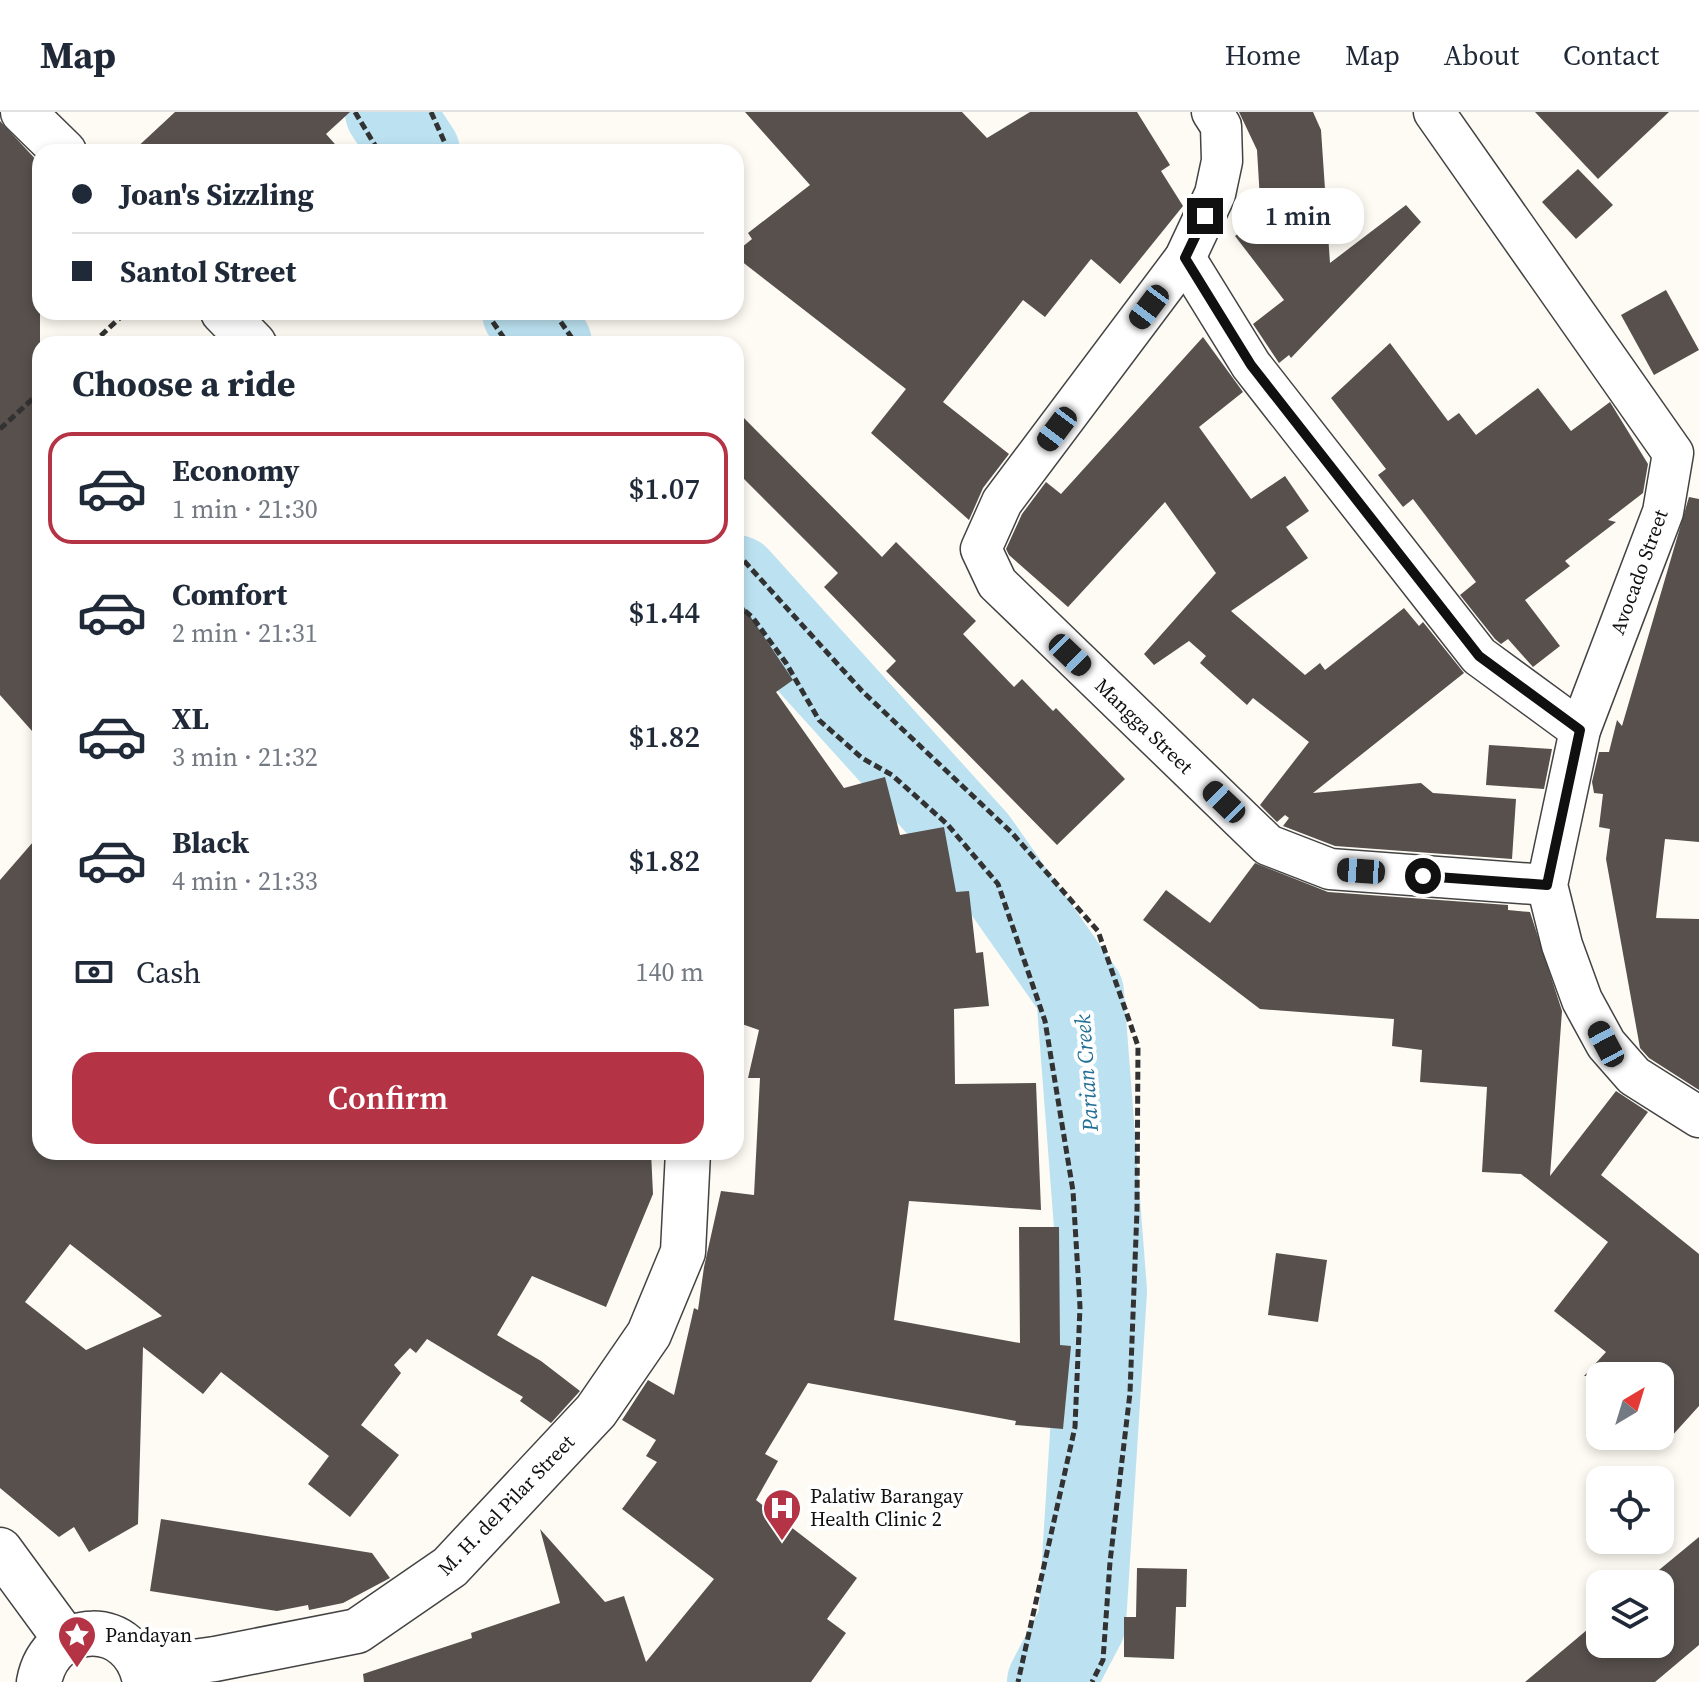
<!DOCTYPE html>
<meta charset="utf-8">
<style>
:root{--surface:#fff;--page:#f2f2f3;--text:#1f2937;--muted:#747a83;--line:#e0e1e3;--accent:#b43445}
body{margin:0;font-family:"Source Serif 4",serif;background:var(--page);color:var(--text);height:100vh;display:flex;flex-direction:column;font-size:30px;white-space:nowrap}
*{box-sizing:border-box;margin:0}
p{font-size:26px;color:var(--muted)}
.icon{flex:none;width:44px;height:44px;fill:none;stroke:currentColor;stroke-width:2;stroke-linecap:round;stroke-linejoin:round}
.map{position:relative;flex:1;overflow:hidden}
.side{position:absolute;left:32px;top:224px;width:712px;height:824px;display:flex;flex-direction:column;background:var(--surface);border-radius:24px;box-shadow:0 4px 12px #0003}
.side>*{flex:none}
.hud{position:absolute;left:32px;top:32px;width:712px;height:176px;border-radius:24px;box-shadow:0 4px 12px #0003;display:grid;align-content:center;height:176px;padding:0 40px;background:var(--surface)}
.needle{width:52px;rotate:38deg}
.tools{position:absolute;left:1586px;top:1250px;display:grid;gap:16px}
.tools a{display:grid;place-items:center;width:88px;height:88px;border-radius:16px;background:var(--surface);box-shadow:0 4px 12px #0003;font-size:40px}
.end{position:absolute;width:36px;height:36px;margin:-18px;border:10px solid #101010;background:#fff;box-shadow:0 0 0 4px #fff}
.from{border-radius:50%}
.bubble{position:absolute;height:56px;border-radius:24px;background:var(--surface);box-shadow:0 4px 12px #0003;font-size:26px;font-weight:600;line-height:56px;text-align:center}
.car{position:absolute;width:24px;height:48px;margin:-24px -12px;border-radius:10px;box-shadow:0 0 6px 2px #0007;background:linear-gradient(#222 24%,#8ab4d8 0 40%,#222 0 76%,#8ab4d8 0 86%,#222 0)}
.hud b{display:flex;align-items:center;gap:28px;height:76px;font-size:30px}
.hud b+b{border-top:2px solid var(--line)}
.hud i{width:20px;height:20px;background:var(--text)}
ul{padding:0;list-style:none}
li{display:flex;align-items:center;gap:24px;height:112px;margin:0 16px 12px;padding:0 24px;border:4px solid transparent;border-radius:24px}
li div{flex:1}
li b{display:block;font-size:30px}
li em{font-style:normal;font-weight:600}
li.active{border-color:var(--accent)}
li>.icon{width:72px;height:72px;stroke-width:1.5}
h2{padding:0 40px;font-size:36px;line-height:96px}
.pay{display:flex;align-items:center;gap:20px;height:88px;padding:0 40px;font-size:30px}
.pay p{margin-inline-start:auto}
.action{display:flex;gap:16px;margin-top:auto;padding:16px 40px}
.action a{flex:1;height:92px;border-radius:24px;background:var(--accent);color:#fff;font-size:32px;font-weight:600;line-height:92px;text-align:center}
header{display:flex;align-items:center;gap:48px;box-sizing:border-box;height:112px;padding:0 40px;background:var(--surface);border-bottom:2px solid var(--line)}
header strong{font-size:38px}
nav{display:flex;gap:44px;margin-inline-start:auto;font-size:28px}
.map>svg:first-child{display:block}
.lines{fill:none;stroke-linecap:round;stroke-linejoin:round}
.river{stroke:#bce2f1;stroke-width:88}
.building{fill:#57504d;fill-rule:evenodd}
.minor-casing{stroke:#434343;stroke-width:43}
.tertiary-casing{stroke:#434343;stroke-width:47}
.path{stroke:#323232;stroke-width:5;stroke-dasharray:8 4;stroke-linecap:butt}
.minor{stroke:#fff;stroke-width:40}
.tertiary{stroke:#fff;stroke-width:44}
.route{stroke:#101010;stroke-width:10}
.labels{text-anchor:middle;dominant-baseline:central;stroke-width:8;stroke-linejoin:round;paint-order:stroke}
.street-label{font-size:20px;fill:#101010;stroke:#fff}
.poi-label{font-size:20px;fill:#101010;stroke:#fff;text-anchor:start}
.water-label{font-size:22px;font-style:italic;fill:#236f97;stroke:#fff}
</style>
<header>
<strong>Map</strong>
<nav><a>Home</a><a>Map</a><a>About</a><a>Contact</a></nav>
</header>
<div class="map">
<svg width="1699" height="1570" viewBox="0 0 1699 1570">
<rect width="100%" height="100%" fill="#fefbf4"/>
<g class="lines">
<g class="river">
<path d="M 389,0 L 416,40"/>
<path d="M 526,200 L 548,232"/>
<path d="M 736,467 L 974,730 L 1080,881 L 1103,1179 L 1082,1511 L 1051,1570"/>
</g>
</g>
<g class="building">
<path d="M 175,0 L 350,0 L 326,22 L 342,40 L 132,40 Z"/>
<path d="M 745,0 L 962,0 L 987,26 L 1030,0 L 1137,0 L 1170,53 L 1161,59 L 1183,94 L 1120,172 L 1091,147 L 1045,205 L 1023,188 L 943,290 L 1009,342 L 983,376 L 969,408 L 871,321 L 906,277 L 736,145 L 736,140 L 752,127 L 748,121 L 810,73 Z"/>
<path d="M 1239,0 L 1313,0 L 1321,18 L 1330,151 L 1406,93 L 1421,110 L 1291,246 L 1289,243 L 1279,251 L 1253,212 L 1284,188 L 1235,124 L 1261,105 L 1257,38 Z"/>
<path d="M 1535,0 L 1669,0 L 1598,67 Z"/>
<path d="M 0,9 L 40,52 L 40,628 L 0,583 Z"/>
<path d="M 1578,57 L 1613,93 L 1576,127 L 1542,90 Z"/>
<path d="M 1666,178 L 1699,238 L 1654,263 L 1621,203 Z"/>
<path d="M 1203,225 L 1243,280 L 1199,315 L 1251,387 L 1285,364 L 1309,399 L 1286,415 L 1308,446 L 1231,499 L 1305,563 L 1320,551 L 1325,558 L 1404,496 L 1419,514 L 1423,510 L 1464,561 L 1313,681 L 1421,671 L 1433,681 L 1516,687 L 1512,747 L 1335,734 L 1283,714 L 1289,706 L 1285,703 L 1277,710 L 1260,693 L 1309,630 L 1253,586 L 1247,593 L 1200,551 L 1206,544 L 1189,529 L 1154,553 L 1144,542 L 1216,461 L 1165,390 L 1068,495 L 1009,443 L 1006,437 L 1022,402 L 1046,370 L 1061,382 Z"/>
<path d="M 1390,231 L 1448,309 L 1459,301 L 1476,323 L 1538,276 L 1571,319 L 1610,290 L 1648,352 L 1643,381 L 1608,408 L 1616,410 L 1565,449 L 1570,454 L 1525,488 L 1560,534 L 1533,555 L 1508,527 L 1501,532 L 1495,527 L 1460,483 L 1476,470 L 1413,387 L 1403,395 L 1378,363 L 1386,357 L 1331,286 Z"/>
<path d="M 736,298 L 882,445 L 896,430 L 976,509 L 963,522 L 1014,575 L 1022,567 L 1053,599 L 1056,596 L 1125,667 L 1057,733 L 886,559 L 896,549 L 824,475 L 838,461 L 736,359 Z"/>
<path d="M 1689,385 L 1699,387 L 1699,730 L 1665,727 L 1656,806 L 1699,807 L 1699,978 L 1649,946 L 1640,936 L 1606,747 L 1610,717 L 1599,715 L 1603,682 L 1594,681 L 1592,670 L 1599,640 L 1609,640 L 1617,608 L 1622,614 Z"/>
<path d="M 736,483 L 793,568 L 776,580 L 844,676 L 885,665 L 900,723 L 944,715 L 956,780 L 969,779 L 976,841 L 983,840 L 989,894 L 954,897 L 955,972 L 1036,971 L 1041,1098 L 909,1089 L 894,1208 L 1020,1231 L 1019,1115 L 1059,1115 L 1060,1233 L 1071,1234 L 1063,1317 L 1015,1313 L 1016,1309 L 808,1271 L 765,1342 L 778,1349 L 756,1388 L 857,1466 L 827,1507 L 846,1521 L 811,1570 L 364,1570 L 363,1562 L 472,1526 L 471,1521 L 560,1491 L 540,1417 L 605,1490 L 624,1484 L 646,1550 L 714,1467 L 622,1397 L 657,1350 L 646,1344 L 656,1328 L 622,1308 L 648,1268 L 674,1283 L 694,1196 L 698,1198 L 704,1155 L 721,1079 L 754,1083 L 760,966 L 748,966 L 759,918 L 736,910 Z"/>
<path d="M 1489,633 L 1552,637 L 1544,677 L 1486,673 Z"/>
<path d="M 40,722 L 40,1040 L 651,1040 L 653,1082 L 606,1195 L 532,1164 L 497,1223 L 541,1249 L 580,1279 L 551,1311 L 520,1289 L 523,1285 L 427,1227 L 416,1241 L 410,1236 L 394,1253 L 401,1261 L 361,1313 L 399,1343 L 350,1405 L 308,1372 L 329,1344 L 221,1260 L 203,1282 L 143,1235 L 138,1412 L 89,1440 L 74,1415 L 59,1425 L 0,1376 L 0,768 ZM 70,1132 L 162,1204 L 86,1238 L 25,1190 Z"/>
<path d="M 1255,751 L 1328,780 L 1508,793 L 1508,798 L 1530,800 L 1562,899 L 1550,1064 L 1616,979 L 1648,1000 L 1601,1063 L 1699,1142 L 1699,1294 L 1660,1337 L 1660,1264 L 1584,1264 L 1606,1240 L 1554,1199 L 1608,1130 L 1521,1062 L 1482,1060 L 1487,975 L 1420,970 L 1422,938 L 1392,934 L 1394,907 L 1260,897 L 1143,808 L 1166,778 L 1210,811 Z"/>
<path d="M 1276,1141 L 1327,1148 L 1318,1210 L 1268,1203 Z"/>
<path d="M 161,1407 L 372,1441 L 390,1466 L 343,1491 L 309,1498 L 308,1493 L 277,1499 L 150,1479 Z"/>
<path d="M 1699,1425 L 1699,1533 L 1655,1570 L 1525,1570 L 1600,1507 L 1600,1532 L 1660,1532 L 1660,1472 L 1642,1472 Z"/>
<path d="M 1137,1456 L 1187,1457 L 1186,1495 L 1176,1495 L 1174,1547 L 1124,1545 L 1124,1505 L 1136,1505 Z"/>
</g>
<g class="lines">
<g class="minor-casing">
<g id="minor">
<path d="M 1212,0 L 1221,14 L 1222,49 L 1215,82 L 1185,146 L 1002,390 L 981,437 L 997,471 L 1268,733 L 1330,757 L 1547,773"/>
<path d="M 1434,0 L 1673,341 L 1663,400 L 1580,618 L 1547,773 L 1562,833 L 1582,888 L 1606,932 L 1634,964 L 1699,1005"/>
<path d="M 1185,146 L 1251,253 L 1479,544 L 1580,618"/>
</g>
</g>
<g class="tertiary-casing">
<g id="tertiary">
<path d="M 23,0 L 64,40"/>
<path d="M 223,200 L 254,232"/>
<path d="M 0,1438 L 66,1528"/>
<path d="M 143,1557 L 215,1547 L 357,1519 L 450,1455 L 596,1299 L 649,1222 L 683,1140 L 688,1040"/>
<path d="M 39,1570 C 51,1506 134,1505 145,1570"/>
</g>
</g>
<g class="path">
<path d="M 355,0 L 379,40"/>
<path d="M 431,0 L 449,40"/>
<path d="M 486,200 L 508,232"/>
<path d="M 554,200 L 576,232"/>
<path d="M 92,232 L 126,200"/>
<path d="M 0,317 L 40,280"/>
<path d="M 736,440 L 862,579 L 1012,721 L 1098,819 L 1138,934 L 1137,1098 L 1130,1281 L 1110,1450 L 1103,1548 L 1092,1570"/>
<path d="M 736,491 L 753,506 L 786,551 L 819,608 L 862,646 L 892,663 L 947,712 L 998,772 L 1045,909 L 1073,1079 L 1080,1195 L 1075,1315 L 1018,1570"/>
</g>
<use href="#minor" class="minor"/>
<use href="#tertiary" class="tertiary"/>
</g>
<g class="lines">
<path class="route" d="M 1205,104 L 1185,146 L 1251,253 L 1479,544 L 1580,618 L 1547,773 L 1423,764"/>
</g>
<defs>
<g id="hospital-pin" transform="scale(2)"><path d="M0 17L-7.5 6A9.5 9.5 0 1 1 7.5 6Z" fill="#b43445" stroke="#fff"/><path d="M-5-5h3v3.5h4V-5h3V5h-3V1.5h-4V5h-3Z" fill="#fff"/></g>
<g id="sight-pin" transform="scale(2)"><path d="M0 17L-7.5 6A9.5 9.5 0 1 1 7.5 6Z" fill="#b43445" stroke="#fff"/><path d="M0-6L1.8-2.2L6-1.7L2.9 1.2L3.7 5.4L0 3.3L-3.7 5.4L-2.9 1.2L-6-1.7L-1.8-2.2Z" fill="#fff"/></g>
</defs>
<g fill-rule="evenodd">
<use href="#hospital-pin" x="782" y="1396"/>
<use href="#sight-pin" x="77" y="1523"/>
</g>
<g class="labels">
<g class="street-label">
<text transform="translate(1639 460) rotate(-70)">Avocado Street</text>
<text transform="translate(1144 614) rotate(44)">Mangga Street</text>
<text transform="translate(506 1393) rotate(-46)">M. H. del Pilar Street</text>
</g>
<g class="poi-label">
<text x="810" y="1384">Palatiw Barangay<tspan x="810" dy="23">Health Clinic 2</tspan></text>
<text x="105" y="1523">Pandayan</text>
</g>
<g class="water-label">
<text transform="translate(1086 961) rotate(-94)">Parian Creek</text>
</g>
</g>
</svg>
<div class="tools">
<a><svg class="needle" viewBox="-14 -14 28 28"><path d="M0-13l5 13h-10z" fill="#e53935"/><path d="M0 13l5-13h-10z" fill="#747a83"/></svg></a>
<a><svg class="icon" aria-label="locate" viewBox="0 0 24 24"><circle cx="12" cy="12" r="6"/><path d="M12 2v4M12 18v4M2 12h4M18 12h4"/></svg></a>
<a><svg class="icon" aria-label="layers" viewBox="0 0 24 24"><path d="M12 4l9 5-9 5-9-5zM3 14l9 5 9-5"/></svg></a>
</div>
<i class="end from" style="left:1423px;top:764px"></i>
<i class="end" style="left:1205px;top:104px"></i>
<div class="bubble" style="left:1232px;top:76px;width:132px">1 min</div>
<i class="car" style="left:1149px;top:195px;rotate:217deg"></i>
<i class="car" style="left:1057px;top:317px;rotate:217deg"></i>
<i class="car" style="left:1070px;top:543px;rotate:134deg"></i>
<i class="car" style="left:1224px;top:690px;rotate:314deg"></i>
<i class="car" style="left:1361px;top:759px;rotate:274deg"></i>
<i class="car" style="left:1606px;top:932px;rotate:332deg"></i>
<div class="hud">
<b><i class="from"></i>Joan's Sizzling</b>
<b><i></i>Santol Street</b>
</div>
<section class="side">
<h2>Choose a ride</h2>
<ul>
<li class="active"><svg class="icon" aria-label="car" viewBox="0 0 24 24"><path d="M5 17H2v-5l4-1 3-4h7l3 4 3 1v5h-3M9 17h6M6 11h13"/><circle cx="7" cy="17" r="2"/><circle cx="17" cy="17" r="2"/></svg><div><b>Economy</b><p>1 min · 21:30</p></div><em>$1.07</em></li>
<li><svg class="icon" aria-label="car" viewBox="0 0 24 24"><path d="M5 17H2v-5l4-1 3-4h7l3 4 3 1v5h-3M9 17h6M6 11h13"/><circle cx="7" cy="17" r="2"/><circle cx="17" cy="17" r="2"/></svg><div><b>Comfort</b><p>2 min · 21:31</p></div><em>$1.44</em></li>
<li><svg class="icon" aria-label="car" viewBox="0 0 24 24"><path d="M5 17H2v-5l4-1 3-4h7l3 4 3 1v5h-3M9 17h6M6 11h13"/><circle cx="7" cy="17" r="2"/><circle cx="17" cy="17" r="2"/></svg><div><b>XL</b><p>3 min · 21:32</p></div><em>$1.82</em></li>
<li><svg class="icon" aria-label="car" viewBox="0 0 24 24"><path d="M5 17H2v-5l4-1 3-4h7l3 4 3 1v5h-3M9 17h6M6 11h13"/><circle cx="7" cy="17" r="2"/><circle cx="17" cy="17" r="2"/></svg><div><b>Black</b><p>4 min · 21:33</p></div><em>$1.82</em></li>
</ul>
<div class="pay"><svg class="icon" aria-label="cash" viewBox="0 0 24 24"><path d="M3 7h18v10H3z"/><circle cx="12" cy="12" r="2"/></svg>Cash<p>140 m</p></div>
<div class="action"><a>Confirm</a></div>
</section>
</div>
